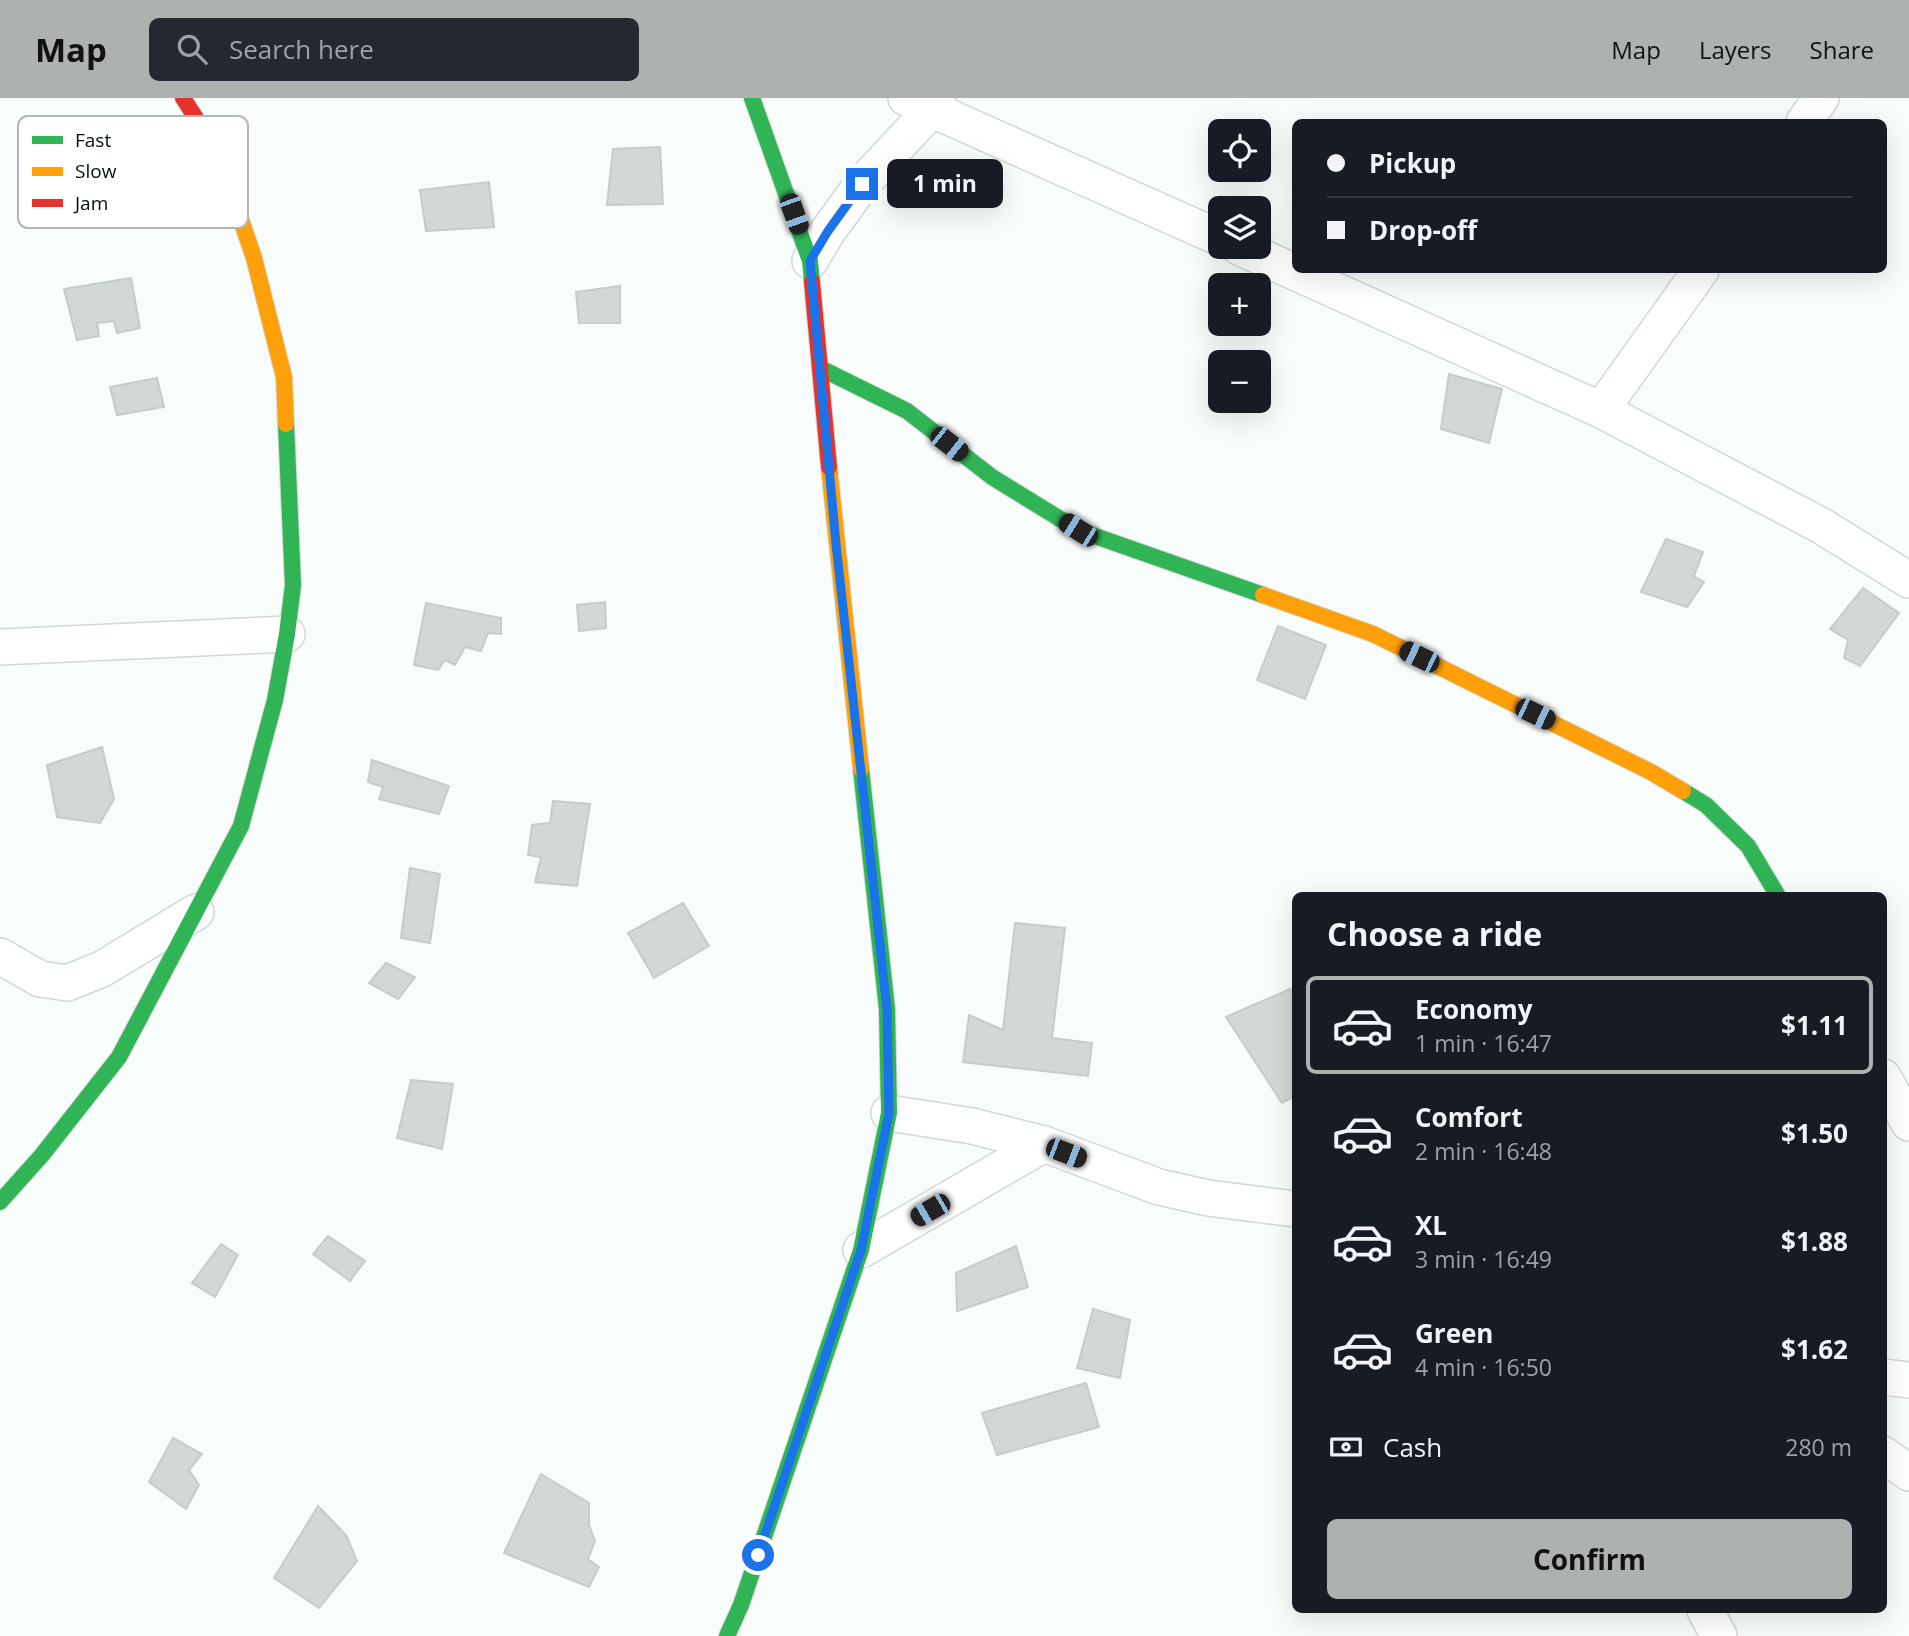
<!DOCTYPE html>
<meta charset="utf-8">
<style>
:root{--surface:#171b24;--page:#242831;--text:#f1f3f6;--muted:#9ea1a6;--line:#363941;--accent:#adb2b1}
body{margin:0;font-family:"Open Sans",sans-serif;background:var(--page);color:var(--text);height:100vh;display:flex;flex-direction:column;font-size:26px;white-space:nowrap}
*{box-sizing:border-box;margin:0}
p{font-size:23px;color:var(--muted)}
.icon{flex:none;width:38px;height:38px;fill:none;stroke:currentColor;stroke-width:2;stroke-linecap:round;stroke-linejoin:round}
.map{position:relative;flex:1;overflow:hidden}
.side{position:absolute;left:1292px;top:794px;width:595px;height:721px;display:flex;flex-direction:column;background:var(--surface);border-radius:10px;box-shadow:0 7px 28px #0002}
.side>*{flex:none}
.banner{position:absolute;left:1292px;top:21px;width:595px;height:154px;border-radius:10px;box-shadow:0 7px 28px #0002;display:grid;align-content:center;height:154px;padding:0 35px;background:var(--surface)}
.controls{position:absolute;left:1208px;top:21px;display:grid;gap:14px}
.controls a{display:grid;place-items:center;width:63px;height:63px;border-radius:10px;background:var(--surface);box-shadow:0 7px 28px #0002;font-size:35px}
.end{position:absolute;width:32px;height:32px;margin:-16px;border:9px solid #1a73e8;background:#fff;box-shadow:0 0 0 4px #fff}
.from{border-radius:50%}
.bubble{position:absolute;height:49px;border-radius:10px;background:var(--surface);box-shadow:0 7px 28px #0002;font-size:23px;font-weight:700;line-height:49px;text-align:center}
.car{position:absolute;width:21px;height:42px;margin:-21px -10px;border-radius:9px;box-shadow:0 0 5px 2px #0007;background:linear-gradient(#222 24%,#8ab4d8 0 40%,#222 0 76%,#8ab4d8 0 86%,#222 0)}
.banner b{display:flex;align-items:center;gap:24px;height:66px;font-size:26px}
.banner b+b{border-top:2px solid var(--line)}
.banner i{width:18px;height:18px;background:var(--text)}
ul{padding:0;list-style:none}
li{display:flex;align-items:center;gap:21px;height:98px;margin:0 14px 10px;padding:0 21px;border:4px solid transparent;border-radius:10px}
li div{flex:1}
li b{display:block;font-size:26px}
li em{font-style:normal;font-weight:700}
li.current{border-color:var(--accent)}
li>.icon{width:63px;height:63px;stroke-width:1.5}
h2{padding:0 35px;font-size:32px;line-height:84px}
.pay{display:flex;align-items:center;gap:18px;height:77px;padding:0 35px;font-size:26px}
.pay p{margin-inline-start:auto}
.primary-button{display:flex;gap:14px;margin-top:auto;padding:14px 35px}
.primary-button a{flex:1;height:80px;border-radius:10px;background:var(--accent);color:#111;font-size:28px;font-weight:700;line-height:80px;text-align:center}
header{display:flex;align-items:center;gap:42px;box-sizing:border-box;height:98px;padding:0 35px;background:var(--accent);color:#111}
header strong{font-size:33px}
nav{display:flex;gap:38px;margin-inline-start:auto;font-size:24px}
.search{width:490px;height:63px;background:var(--page);display:flex;align-items:center;gap:18px;box-sizing:border-box;padding:0 24px;border-radius:10px;color:var(--muted);font-size:26px}
.map>svg:first-child{display:block}
.building{fill:#d2d9d5;stroke:#c4cdc8;stroke-width:2}
.lines{fill:none;stroke-linecap:round;stroke-linejoin:round}
.street-casing{stroke:#d0d9d4;stroke-width:38}
.fast-casing{stroke:#d0d9d4;stroke-width:18}
.slow-casing{stroke:#d0d9d4;stroke-width:18}
.jam-casing{stroke:#d0d9d4;stroke-width:18}
.street{stroke:#fefffe;stroke-width:35}
.fast{stroke:#30b455;stroke-width:16}
.slow{stroke:#ff9f0a;stroke-width:16}
.jam{stroke:#e5322d;stroke-width:16}
.route{stroke:#1a73e8;stroke-width:9}
.key{fill:#fff;stroke:#b4b7b5;stroke-width:2}
.key-label{font-size:19px;fill:#040f08}
</style>
<header>
<strong>Map</strong>
<div class="search"><svg class="icon" aria-label="search" viewBox="0 0 24 24"><circle cx="10" cy="10" r="6"/><path d="M15 15l6 6"/></svg>Search here</div>
<nav><a>Map</a><a>Layers</a><a>Share</a></nav>
</header>
<div class="map">
<svg width="1909" height="1538" viewBox="0 0 1909 1538">
<rect width="100%" height="100%" fill="#f8fcfa"/>
<g class="building">
<path d="M 660,49 L 663,106 L 607,107 L 613,51 Z"/>
<path d="M 489,84 L 494,129 L 426,133 L 420,92 Z"/>
<path d="M 131,180 L 140,230 L 117,235 L 114,223 L 97,225 L 99,238 L 77,242 L 64,191 Z"/>
<path d="M 620,188 L 620,225 L 579,225 L 576,194 Z"/>
<path d="M 1449,276 L 1502,291 L 1489,345 L 1441,331 Z"/>
<path d="M 157,280 L 164,309 L 117,317 L 110,289 Z"/>
<path d="M 1666,441 L 1703,454 L 1694,478 L 1704,484 L 1687,509 L 1641,494 Z"/>
<path d="M 1863,490 L 1899,515 L 1860,568 L 1844,560 L 1848,542 L 1830,531 Z"/>
<path d="M 605,504 L 606,530 L 579,533 L 577,507 Z"/>
<path d="M 426,505 L 501,520 L 501,536 L 488,535 L 481,553 L 465,549 L 455,567 L 445,562 L 438,572 L 414,567 Z"/>
<path d="M 1278,528 L 1326,547 L 1305,601 L 1257,582 Z"/>
<path d="M 102,649 L 114,701 L 100,725 L 57,719 L 47,667 Z"/>
<path d="M 372,662 L 449,688 L 439,716 L 379,701 L 383,689 L 368,684 Z"/>
<path d="M 553,703 L 590,706 L 577,788 L 535,784 L 541,759 L 528,757 L 532,727 L 550,725 Z"/>
<path d="M 410,770 L 440,776 L 430,845 L 401,840 Z"/>
<path d="M 683,805 L 709,848 L 654,880 L 628,835 Z"/>
<path d="M 1015,825 L 1065,830 L 1052,940 L 1092,945 L 1088,978 L 963,964 L 969,917 L 1003,932 Z"/>
<path d="M 386,865 L 415,879 L 398,901 L 369,885 Z"/>
<path d="M 1290,891 L 1295,899 L 1295,998 L 1282,1005 L 1226,919 Z"/>
<path d="M 411,982 L 453,986 L 442,1051 L 397,1040 Z"/>
<path d="M 328,1138 L 365,1163 L 350,1183 L 313,1156 Z"/>
<path d="M 221,1146 L 238,1157 L 215,1199 L 192,1185 Z"/>
<path d="M 1016,1148 L 1028,1189 L 957,1213 L 956,1175 Z"/>
<path d="M 1093,1211 L 1130,1222 L 1120,1280 L 1077,1270 Z"/>
<path d="M 1086,1285 L 1099,1329 L 997,1357 L 982,1315 Z"/>
<path d="M 173,1340 L 202,1356 L 189,1372 L 199,1387 L 186,1411 L 149,1384 Z"/>
<path d="M 541,1376 L 589,1405 L 589,1427 L 595,1443 L 588,1461 L 599,1469 L 589,1489 L 504,1455 Z"/>
<path d="M 318,1408 L 346,1437 L 357,1463 L 319,1510 L 274,1480 Z"/>
</g>
<g class="lines">
<g class="street-casing">
<g id="street">
<path d="M 906,0 L 1220,140"/>
<path d="M 1804,24 L 1821,0"/>
<path d="M 1239,149 L 1601,312 L 1820,427 L 1909,482"/>
<path d="M 810,163 L 828,133 L 862,86 L 933,10 L 938,0"/>
<path d="M 1601,312 L 1701,172"/>
<path d="M 0,549 L 287,536"/>
<path d="M 0,858 L 40,881 L 67,885 L 102,871 L 196,814"/>
<path d="M 1883,979 L 1909,1025"/>
<path d="M 889,1015 L 972,1028 L 1044,1046 L 1159,1089 L 1208,1100 L 1295,1111"/>
<path d="M 861,1152 L 1044,1046"/>
<path d="M 1883,1279 L 1909,1282"/>
<path d="M 1883,1356 L 1909,1375"/>
<path d="M 1705,1512 L 1719,1538"/>
</g>
</g>
<g class="fast-casing">
<g id="fast">
<path d="M 752,0 L 810,163 L 812,184"/>
<path d="M 820,270 L 907,313 L 992,379 L 1078,432 L 1263,497"/>
<path d="M 1683,693 L 1706,707 L 1748,748 L 1778,798"/>
<path d="M 0,1104 L 42,1057 L 119,959 L 241,728 L 275,602 L 287,536 L 293,487 L 286,326"/>
<path d="M 727,1538 L 741,1507 L 861,1152 L 889,1015 L 887,911 L 861,671"/>
</g>
</g>
<g class="slow-casing">
<g id="slow">
<path d="M 239,116 L 254,160 L 284,279 L 286,326"/>
<path d="M 829,369 L 861,671"/>
<path d="M 1263,497 L 1373,536 L 1651,674 L 1683,693"/>
</g>
</g>
<g class="jam-casing">
<g id="jam">
<path d="M 183,0 L 217,53 L 239,116"/>
<path d="M 812,184 L 829,369"/>
</g>
</g>
<use href="#street" class="street"/>
<use href="#fast" class="fast"/>
<use href="#slow" class="slow"/>
<use href="#jam" class="jam"/>
</g>
<g class="lines">
<path class="route" d="M 758,1457 L 861,1152 L 889,1015 L 887,911 L 836,446 L 810,163 L 828,133 L 862,86"/>
</g>
<rect x="18" y="18" width="230" height="112" rx="10" class="key"/>
<rect x="32" y="38" width="31" height="8" fill="#30b455"/>
<rect x="32" y="69" width="31" height="9" fill="#ff9f0a"/>
<rect x="32" y="101" width="31" height="8" fill="#e5322d"/>
<g class="key-label">
<text x="75" y="49">Fast</text>
<text x="75" y="80">Slow</text>
<text x="75" y="112">Jam</text>
</g>
</svg>
<div class="controls">
<a><svg class="icon" aria-label="locate" viewBox="0 0 24 24"><circle cx="12" cy="12" r="6"/><path d="M12 2v4M12 18v4M2 12h4M18 12h4"/></svg></a>
<a><svg class="icon" aria-label="layers" viewBox="0 0 24 24"><path d="M12 4l9 5-9 5-9-5zM3 14l9 5 9-5"/></svg></a>
<a>+</a>
<a>−</a>
</div>
<i class="end from" style="left:758px;top:1457px"></i>
<i class="end" style="left:862px;top:86px"></i>
<div class="bubble" style="left:887px;top:61px;width:116px">1 min</div>
<i class="car" style="left:794px;top:116px;rotate:160deg"></i>
<i class="car" style="left:949px;top:346px;rotate:128deg"></i>
<i class="car" style="left:1078px;top:432px;rotate:302deg"></i>
<i class="car" style="left:1419px;top:559px;rotate:296deg"></i>
<i class="car" style="left:1535px;top:616px;rotate:116deg"></i>
<i class="car" style="left:1066px;top:1055px;rotate:111deg"></i>
<i class="car" style="left:930px;top:1112px;rotate:240deg"></i>
<div class="banner">
<b><i class="from"></i>Pickup</b>
<b><i></i>Drop-off</b>
</div>
<section class="side">
<h2>Choose a ride</h2>
<ul>
<li class="current"><svg class="icon" aria-label="car" viewBox="0 0 24 24"><path d="M5 17H2v-5l4-1 3-4h7l3 4 3 1v5h-3M9 17h6M6 11h13"/><circle cx="7" cy="17" r="2"/><circle cx="17" cy="17" r="2"/></svg><div><b>Economy</b><p>1 min · 16:47</p></div><em>$1.11</em></li>
<li><svg class="icon" aria-label="car" viewBox="0 0 24 24"><path d="M5 17H2v-5l4-1 3-4h7l3 4 3 1v5h-3M9 17h6M6 11h13"/><circle cx="7" cy="17" r="2"/><circle cx="17" cy="17" r="2"/></svg><div><b>Comfort</b><p>2 min · 16:48</p></div><em>$1.50</em></li>
<li><svg class="icon" aria-label="car" viewBox="0 0 24 24"><path d="M5 17H2v-5l4-1 3-4h7l3 4 3 1v5h-3M9 17h6M6 11h13"/><circle cx="7" cy="17" r="2"/><circle cx="17" cy="17" r="2"/></svg><div><b>XL</b><p>3 min · 16:49</p></div><em>$1.88</em></li>
<li><svg class="icon" aria-label="car" viewBox="0 0 24 24"><path d="M5 17H2v-5l4-1 3-4h7l3 4 3 1v5h-3M9 17h6M6 11h13"/><circle cx="7" cy="17" r="2"/><circle cx="17" cy="17" r="2"/></svg><div><b>Green</b><p>4 min · 16:50</p></div><em>$1.62</em></li>
</ul>
<div class="pay"><svg class="icon" aria-label="cash" viewBox="0 0 24 24"><path d="M3 7h18v10H3z"/><circle cx="12" cy="12" r="2"/></svg>Cash<p>280 m</p></div>
<div class="primary-button"><a>Confirm</a></div>
</section>
</div>
